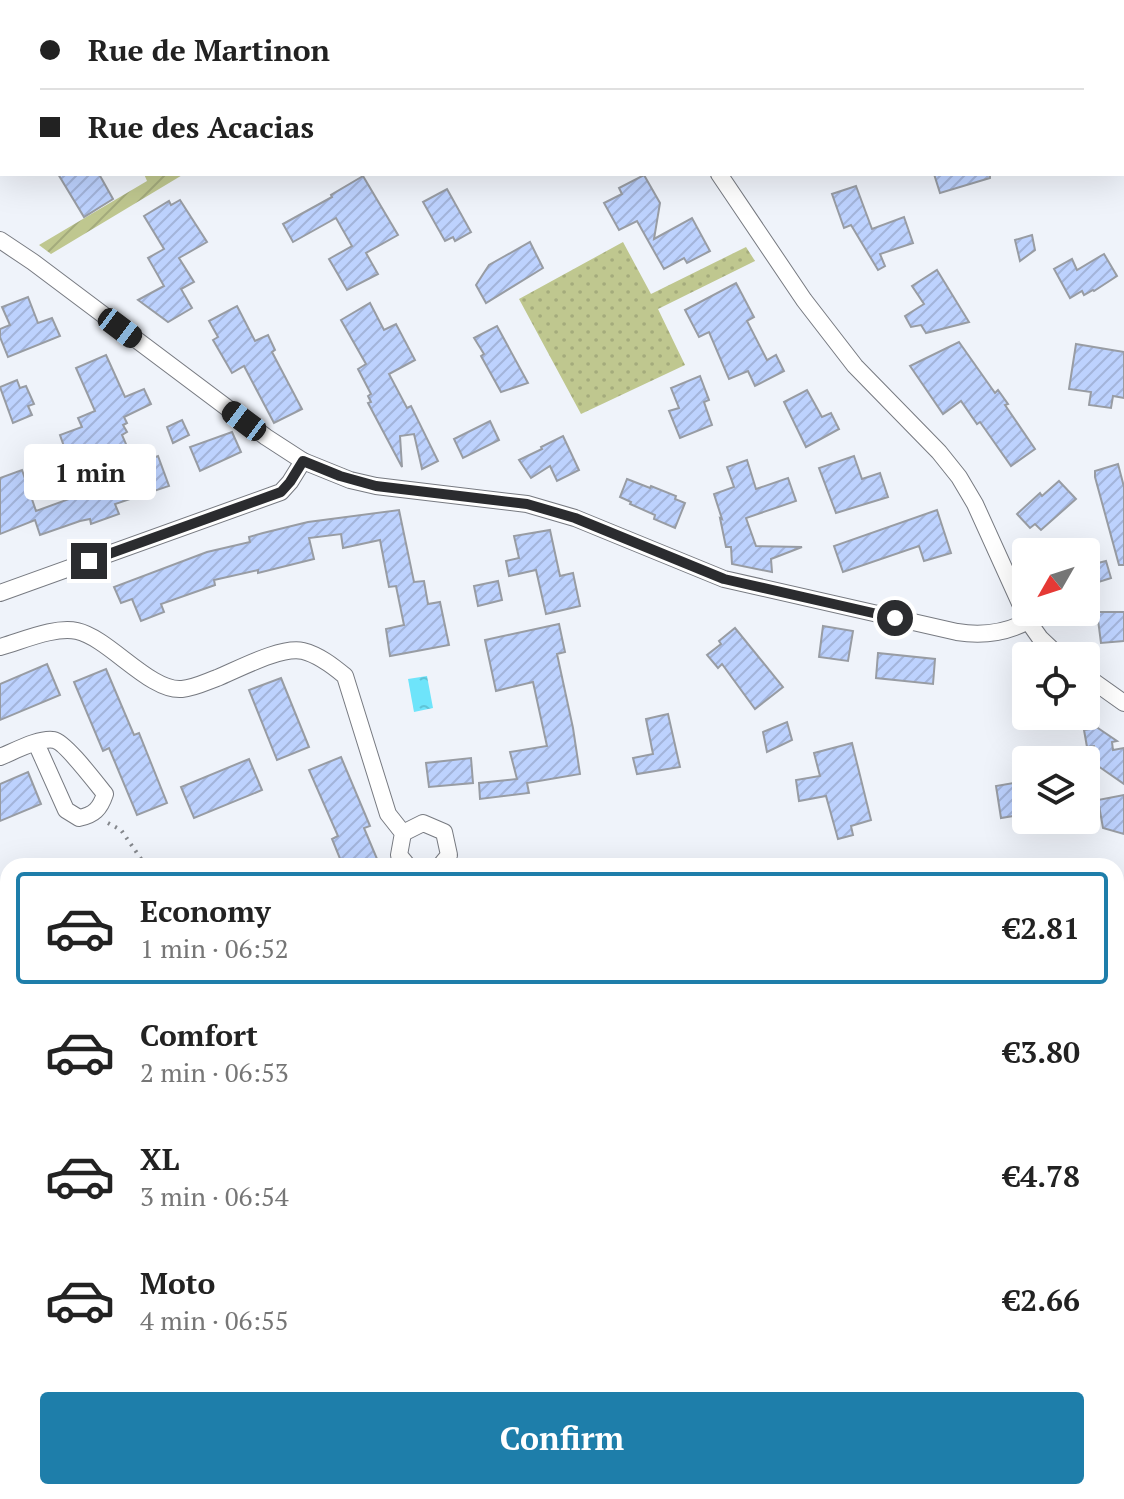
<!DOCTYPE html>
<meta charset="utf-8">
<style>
:root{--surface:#fff;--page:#f2f2f2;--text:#222;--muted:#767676;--line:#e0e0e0;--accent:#1e7eaa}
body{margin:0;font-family:"PT Serif",serif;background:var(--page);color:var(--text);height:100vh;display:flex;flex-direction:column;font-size:30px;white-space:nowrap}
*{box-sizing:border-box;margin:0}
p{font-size:26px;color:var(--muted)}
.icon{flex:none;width:44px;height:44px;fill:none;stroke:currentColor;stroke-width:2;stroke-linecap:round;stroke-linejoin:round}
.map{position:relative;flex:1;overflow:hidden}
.sheet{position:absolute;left:0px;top:858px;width:1124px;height:642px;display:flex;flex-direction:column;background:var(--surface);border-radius:24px 24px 0 0;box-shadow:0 8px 32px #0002}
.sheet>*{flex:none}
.banner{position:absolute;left:0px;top:0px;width:1124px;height:176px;box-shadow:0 8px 32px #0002;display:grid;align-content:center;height:176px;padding:0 40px;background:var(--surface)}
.needle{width:52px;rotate:231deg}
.buttons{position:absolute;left:1012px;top:538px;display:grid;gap:16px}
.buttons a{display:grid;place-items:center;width:88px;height:88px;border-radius:8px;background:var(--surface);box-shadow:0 8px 32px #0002;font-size:40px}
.end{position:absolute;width:36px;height:36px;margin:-18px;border:10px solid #2b2c2f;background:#fff;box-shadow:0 0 0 4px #fff}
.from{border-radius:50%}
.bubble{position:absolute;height:56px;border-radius:8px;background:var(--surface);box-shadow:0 8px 32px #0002;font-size:26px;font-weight:700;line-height:56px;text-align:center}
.car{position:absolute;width:24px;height:48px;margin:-24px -12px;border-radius:10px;box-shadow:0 0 6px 2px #0007;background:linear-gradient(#222 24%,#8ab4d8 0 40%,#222 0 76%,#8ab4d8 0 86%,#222 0)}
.banner b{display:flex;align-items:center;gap:28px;height:76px;font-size:30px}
.banner b+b{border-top:2px solid var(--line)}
.banner i{width:20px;height:20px;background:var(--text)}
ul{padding:14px 0 0;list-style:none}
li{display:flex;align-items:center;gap:24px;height:112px;margin:0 16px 12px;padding:0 24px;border:4px solid transparent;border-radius:8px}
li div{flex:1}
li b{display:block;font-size:30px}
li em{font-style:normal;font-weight:700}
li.on{border-color:var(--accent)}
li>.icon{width:72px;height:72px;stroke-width:1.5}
.primary-button{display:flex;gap:16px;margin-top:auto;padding:16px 40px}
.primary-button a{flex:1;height:92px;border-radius:8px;background:var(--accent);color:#fff;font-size:32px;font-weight:700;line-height:92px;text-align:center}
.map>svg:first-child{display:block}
.grass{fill:url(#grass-dots)}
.forest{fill:url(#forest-firs)}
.park{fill:url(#park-tufts)}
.garden{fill:url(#garden-furrows)}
.pitch{fill:#bfc78f}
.water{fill:url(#water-ripples)}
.building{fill:url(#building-hatch);stroke:#989ca3;stroke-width:2}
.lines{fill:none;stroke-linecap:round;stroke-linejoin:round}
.street-casing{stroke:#777a81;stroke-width:18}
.path{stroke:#84878c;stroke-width:4;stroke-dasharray:2 6;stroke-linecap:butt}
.street{stroke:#fff;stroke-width:16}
.route{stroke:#2b2c2f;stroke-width:10}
</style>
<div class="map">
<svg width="1124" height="1499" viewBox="0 0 1124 1499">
<defs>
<pattern id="grass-dots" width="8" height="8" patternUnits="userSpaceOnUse" patternTransform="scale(2)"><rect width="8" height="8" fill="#bfc78f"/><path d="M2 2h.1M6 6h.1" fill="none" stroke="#a4ab7c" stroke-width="1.8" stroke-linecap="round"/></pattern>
<pattern id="forest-firs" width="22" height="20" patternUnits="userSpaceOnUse" patternTransform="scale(2)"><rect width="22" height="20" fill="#bfc78f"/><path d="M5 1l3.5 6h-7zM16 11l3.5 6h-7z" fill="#a4ab7c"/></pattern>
<pattern id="park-tufts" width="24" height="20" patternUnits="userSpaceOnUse" patternTransform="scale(2)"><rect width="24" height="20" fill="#bfc78f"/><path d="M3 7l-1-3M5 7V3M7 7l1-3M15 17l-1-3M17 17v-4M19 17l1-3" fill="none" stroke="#a4ab7c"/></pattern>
<pattern id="garden-furrows" width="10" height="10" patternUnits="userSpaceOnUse" patternTransform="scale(2)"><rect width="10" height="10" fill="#bfc78f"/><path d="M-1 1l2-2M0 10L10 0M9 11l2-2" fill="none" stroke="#a4ab7c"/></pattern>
<pattern id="water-ripples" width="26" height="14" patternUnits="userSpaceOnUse" patternTransform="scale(2)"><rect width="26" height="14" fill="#6ee4fa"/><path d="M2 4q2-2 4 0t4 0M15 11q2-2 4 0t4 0" fill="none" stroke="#5fc4d7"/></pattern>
<pattern id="building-hatch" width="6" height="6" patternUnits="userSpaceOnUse" patternTransform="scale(2)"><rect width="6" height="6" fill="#bdd2fe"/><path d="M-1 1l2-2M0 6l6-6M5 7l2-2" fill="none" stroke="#a3b4da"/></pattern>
</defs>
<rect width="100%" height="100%" fill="#eff3fa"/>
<path class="grass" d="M 623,242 L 651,294 L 746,247 L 755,261 L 658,309 L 685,365 L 581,414 L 519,299 Z"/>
<path class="forest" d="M 0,897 L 8,906 L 8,967 L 0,970 Z"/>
<path class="park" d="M 806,1492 L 1028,1492 L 1031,1499 L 806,1499 Z"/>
<path class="garden" d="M 144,174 L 184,174 L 51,254 L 39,245 L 147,181 Z"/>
<path class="pitch" d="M 414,1492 L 608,1492 L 609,1499 L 414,1499 Z"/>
<path class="water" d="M 427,676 L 433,708 L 414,712 L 408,679 Z"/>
<g class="building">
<path d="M 58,174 L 99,174 L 113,199 L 84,217 Z"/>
<path d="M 934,174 L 990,174 L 990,178 L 940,193 Z"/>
<path d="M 644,175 L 660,203 L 654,239 L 692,218 L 710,251 L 687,263 L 684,258 L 664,269 L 637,221 L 619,230 L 604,203 L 622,194 L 619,188 Z"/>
<path d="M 363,176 L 398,235 L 366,253 L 378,274 L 347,290 L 329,259 L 352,246 L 336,218 L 293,242 L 283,224 L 332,197 L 331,195 Z"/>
<path d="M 856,186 L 872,229 L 904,217 L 913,243 L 880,254 L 885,266 L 878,270 L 851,225 L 844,228 L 832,194 Z"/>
<path d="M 447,189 L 471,232 L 455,241 L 453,237 L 445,241 L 423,202 Z"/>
<path d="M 180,200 L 207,242 L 179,258 L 194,282 L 181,289 L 192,308 L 168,322 L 138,300 L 164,286 L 148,258 L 164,249 L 144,216 L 169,201 L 171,205 Z"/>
<path d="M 1032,235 L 1035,250 L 1020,261 L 1015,240 Z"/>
<path d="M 530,242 L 543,268 L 486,303 L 476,285 L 489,265 Z"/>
<path d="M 1104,254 L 1117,276 L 1094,291 L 1093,290 L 1084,295 L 1082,291 L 1070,298 L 1054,269 L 1072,259 L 1077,270 Z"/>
<path d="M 937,270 L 969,322 L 926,333 L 921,325 L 911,327 L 905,316 L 924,304 L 912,286 Z"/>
<path d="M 736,283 L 754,317 L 747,321 L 767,360 L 776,355 L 784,371 L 755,386 L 748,371 L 729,379 L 709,332 L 699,337 L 685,310 Z"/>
<path d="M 28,297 L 38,323 L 52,318 L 60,336 L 8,357 L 0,337 L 0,329 L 10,325 L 2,307 Z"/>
<path d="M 370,303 L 384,330 L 396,324 L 415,360 L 389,374 L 407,408 L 411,406 L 438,461 L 422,469 L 414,434 L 400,436 L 402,467 L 368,403 L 371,402 L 368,396 L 371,394 L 358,369 L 366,364 L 341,320 Z"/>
<path d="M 237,306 L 255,341 L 268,335 L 275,350 L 272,352 L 302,409 L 274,423 L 244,366 L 232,373 L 213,340 L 218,337 L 209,321 Z"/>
<path d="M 497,326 L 528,383 L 501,392 L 481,356 L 484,354 L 474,338 Z"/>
<path d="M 959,342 L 995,393 L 998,390 L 1008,404 L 1005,405 L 1035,449 L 1011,466 L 980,422 L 977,424 L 961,401 L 943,414 L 910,366 Z"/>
<path d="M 1076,344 L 1124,352 L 1124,398 L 1113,396 L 1111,408 L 1089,405 L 1091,392 L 1069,389 Z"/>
<path d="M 106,355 L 125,397 L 144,389 L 151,404 L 124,417 L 127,423 L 123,425 L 127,432 L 122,435 L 135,465 L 158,456 L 169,486 L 115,504 L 119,514 L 91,524 L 90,519 L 80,521 L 40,535 L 35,520 L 0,534 L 0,478 L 22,470 L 36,511 L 72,498 L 71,495 L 80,492 L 60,435 L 82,427 L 78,418 L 95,411 L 76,368 Z"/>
<path d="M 700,376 L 709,400 L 704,402 L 712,425 L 680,438 L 669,411 L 679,408 L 671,388 Z"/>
<path d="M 17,380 L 20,388 L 26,386 L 34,404 L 28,406 L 32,415 L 13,423 L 0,387 Z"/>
<path d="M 807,390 L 822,417 L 831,413 L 839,429 L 806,447 L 784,402 Z"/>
<path d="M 182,420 L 189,435 L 173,443 L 167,427 Z"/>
<path d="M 490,421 L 499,440 L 463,458 L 454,439 Z"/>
<path d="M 232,432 L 241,452 L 200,471 L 190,447 Z"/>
<path d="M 563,436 L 579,470 L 557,481 L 550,466 L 531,478 L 519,460 L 542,449 L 541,447 Z"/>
<path d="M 854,456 L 862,479 L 880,473 L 888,497 L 836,513 L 819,468 Z"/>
<path d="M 747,460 L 756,489 L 788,478 L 796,501 L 746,518 L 756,546 L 802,547 L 771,559 L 772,572 L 732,564 L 731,547 L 726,547 L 720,518 L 722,519 L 714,494 L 734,487 L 727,467 Z"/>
<path d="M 1118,464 L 1124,487 L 1124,565 L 1119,565 L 1095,477 L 1095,471 Z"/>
<path d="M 627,479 L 650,488 L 651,486 L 676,496 L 675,499 L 685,503 L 675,528 L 654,519 L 655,515 L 630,504 L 631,502 L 620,497 Z"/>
<path d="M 1059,481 L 1076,499 L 1041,530 L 1035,524 L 1030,528 L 1017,514 L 1040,493 L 1042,496 Z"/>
<path d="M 399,510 L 414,582 L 424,581 L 428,604 L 440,602 L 449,645 L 390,656 L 386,629 L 404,625 L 396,586 L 389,587 L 380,540 L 343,548 L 341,534 L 309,538 L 314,559 L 258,573 L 258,570 L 214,580 L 215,585 L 161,604 L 164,612 L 141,621 L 132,599 L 121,603 L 114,587 L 207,552 L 250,542 L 249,537 L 263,533 L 308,522 Z"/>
<path d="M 937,510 L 951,553 L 924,561 L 919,546 L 843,572 L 834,546 Z"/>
<path d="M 550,530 L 560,576 L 573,573 L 580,606 L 546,614 L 536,570 L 509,576 L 506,561 L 519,558 L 514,536 Z"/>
<path d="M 1106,561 L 1111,578 L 1086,586 L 1086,566 Z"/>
<path d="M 498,581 L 502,600 L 478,606 L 474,586 Z"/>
<path d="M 1097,612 L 1124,612 L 1124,641 L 1101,643 Z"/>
<path d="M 559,624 L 565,652 L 557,654 L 573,728 L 580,774 L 527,783 L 529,793 L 480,799 L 479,783 L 517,779 L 510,752 L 547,746 L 533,682 L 496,691 L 485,640 Z"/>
<path d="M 823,626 L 853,631 L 848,661 L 819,657 Z"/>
<path d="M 735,628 L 783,687 L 755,709 L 722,664 L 718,668 L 707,655 L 721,644 L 719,641 Z"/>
<path d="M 878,653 L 935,659 L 933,684 L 876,678 Z"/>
<path d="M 47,664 L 60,695 L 0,720 L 0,684 Z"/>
<path d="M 106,669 L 134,735 L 139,733 L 167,803 L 137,815 L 109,748 L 103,751 L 74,682 Z"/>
<path d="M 281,678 L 309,747 L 277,760 L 249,690 Z"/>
<path d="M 668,714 L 680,767 L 637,774 L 633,758 L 653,754 L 646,719 Z"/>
<path d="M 787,722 L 792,740 L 767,752 L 763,732 Z"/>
<path d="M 1089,722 L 1117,741 L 1112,742 L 1113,750 L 1124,748 L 1124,784 L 1098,766 L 1094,746 L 1087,747 L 1084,730 L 1091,729 Z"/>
<path d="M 852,743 L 871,820 L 851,826 L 853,835 L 838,839 L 826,796 L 799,801 L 796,780 L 820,776 L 814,753 Z"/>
<path d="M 341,757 L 370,826 L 364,828 L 380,866 L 343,866 L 332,839 L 338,836 L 309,770 Z"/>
<path d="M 471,758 L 473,783 L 429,787 L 426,763 Z"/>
<path d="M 249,759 L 262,790 L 194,818 L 181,787 Z"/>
<path d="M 28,772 L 41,804 L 0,821 L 0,784 Z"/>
<path d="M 1026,781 L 1026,814 L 1001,818 L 996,786 Z"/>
<path d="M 1124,795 L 1124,834 L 1103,828 L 1098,800 Z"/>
</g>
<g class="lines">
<g class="street-casing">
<g id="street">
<path d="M 613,0 L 614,2"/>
<path d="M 719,174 L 804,300 L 855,366 L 939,452 L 959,477 L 975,504 L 1028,621 L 1040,638 L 1059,656"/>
<path d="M 0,240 L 33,262 L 266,437 L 303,461 L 350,480 L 376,486 L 527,504 L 575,518 L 724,579 L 957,632 C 982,636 1006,633 1028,621"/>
<path d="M 0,593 L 281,492 L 290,482 L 303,461"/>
<path d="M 0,647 C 22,641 55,626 77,631 C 109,638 150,692 182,689 C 194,688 206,682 217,678 C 239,669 281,646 303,651 C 319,655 333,666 345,676 L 388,814 L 403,833 L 399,855 L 408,866"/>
<path d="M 1086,676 L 1124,703"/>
<path d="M 0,757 C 13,752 40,737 54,740 C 65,742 96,783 105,794 C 100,809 94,815 79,818 L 66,810 L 36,743"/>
<path d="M 403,833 L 423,823 L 444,832 L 449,855 L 440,866"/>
<path d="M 1007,1492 L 1013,1499"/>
</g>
</g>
<g class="path">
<path d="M 108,823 L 121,830 L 146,866"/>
<path d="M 0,1327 L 8,1327"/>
<path d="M 816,1492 L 817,1499"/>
<path d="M 1106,1499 L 1111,1495 L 1112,1492"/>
</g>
<use href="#street" class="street"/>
</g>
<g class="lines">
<path class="route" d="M 89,561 L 281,492 L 290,482 L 303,461 L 340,476 L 376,486 L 527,504 L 575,518 L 724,579 L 895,618"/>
</g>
</svg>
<div class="buttons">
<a><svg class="needle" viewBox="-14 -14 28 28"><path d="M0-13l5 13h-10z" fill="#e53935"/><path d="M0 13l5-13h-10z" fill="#767676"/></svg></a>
<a><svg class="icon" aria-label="locate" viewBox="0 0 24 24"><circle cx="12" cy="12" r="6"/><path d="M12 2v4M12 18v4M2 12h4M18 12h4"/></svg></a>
<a><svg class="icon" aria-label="layers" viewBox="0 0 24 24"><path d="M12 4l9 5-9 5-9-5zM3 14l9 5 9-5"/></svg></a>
</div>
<i class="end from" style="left:895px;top:618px"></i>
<i class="end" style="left:89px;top:561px"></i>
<div class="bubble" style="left:24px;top:444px;width:132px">1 min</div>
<i class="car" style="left:120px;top:328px;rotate:127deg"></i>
<i class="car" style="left:244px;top:421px;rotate:307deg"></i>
<div class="banner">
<b><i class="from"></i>Rue de Martinon</b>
<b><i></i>Rue des Acacias</b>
</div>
<section class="sheet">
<ul>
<li class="on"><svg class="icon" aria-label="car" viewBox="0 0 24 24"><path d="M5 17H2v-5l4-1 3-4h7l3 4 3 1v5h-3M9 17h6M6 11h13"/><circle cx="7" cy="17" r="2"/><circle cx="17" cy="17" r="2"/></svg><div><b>Economy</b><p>1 min · 06:52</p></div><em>€2.81</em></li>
<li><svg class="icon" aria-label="car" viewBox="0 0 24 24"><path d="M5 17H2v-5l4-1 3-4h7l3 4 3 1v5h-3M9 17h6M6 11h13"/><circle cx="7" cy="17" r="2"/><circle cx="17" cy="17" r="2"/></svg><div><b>Comfort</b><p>2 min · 06:53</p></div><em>€3.80</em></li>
<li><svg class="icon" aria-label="car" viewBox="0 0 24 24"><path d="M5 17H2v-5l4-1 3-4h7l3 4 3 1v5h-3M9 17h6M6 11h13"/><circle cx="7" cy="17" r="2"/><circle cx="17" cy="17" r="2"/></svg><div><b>XL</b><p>3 min · 06:54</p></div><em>€4.78</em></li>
<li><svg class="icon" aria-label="car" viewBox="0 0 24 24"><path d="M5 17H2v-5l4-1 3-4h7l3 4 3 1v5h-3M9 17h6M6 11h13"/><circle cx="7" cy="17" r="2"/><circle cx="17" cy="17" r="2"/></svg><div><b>Moto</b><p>4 min · 06:55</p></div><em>€2.66</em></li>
</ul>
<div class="primary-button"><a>Confirm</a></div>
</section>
</div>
